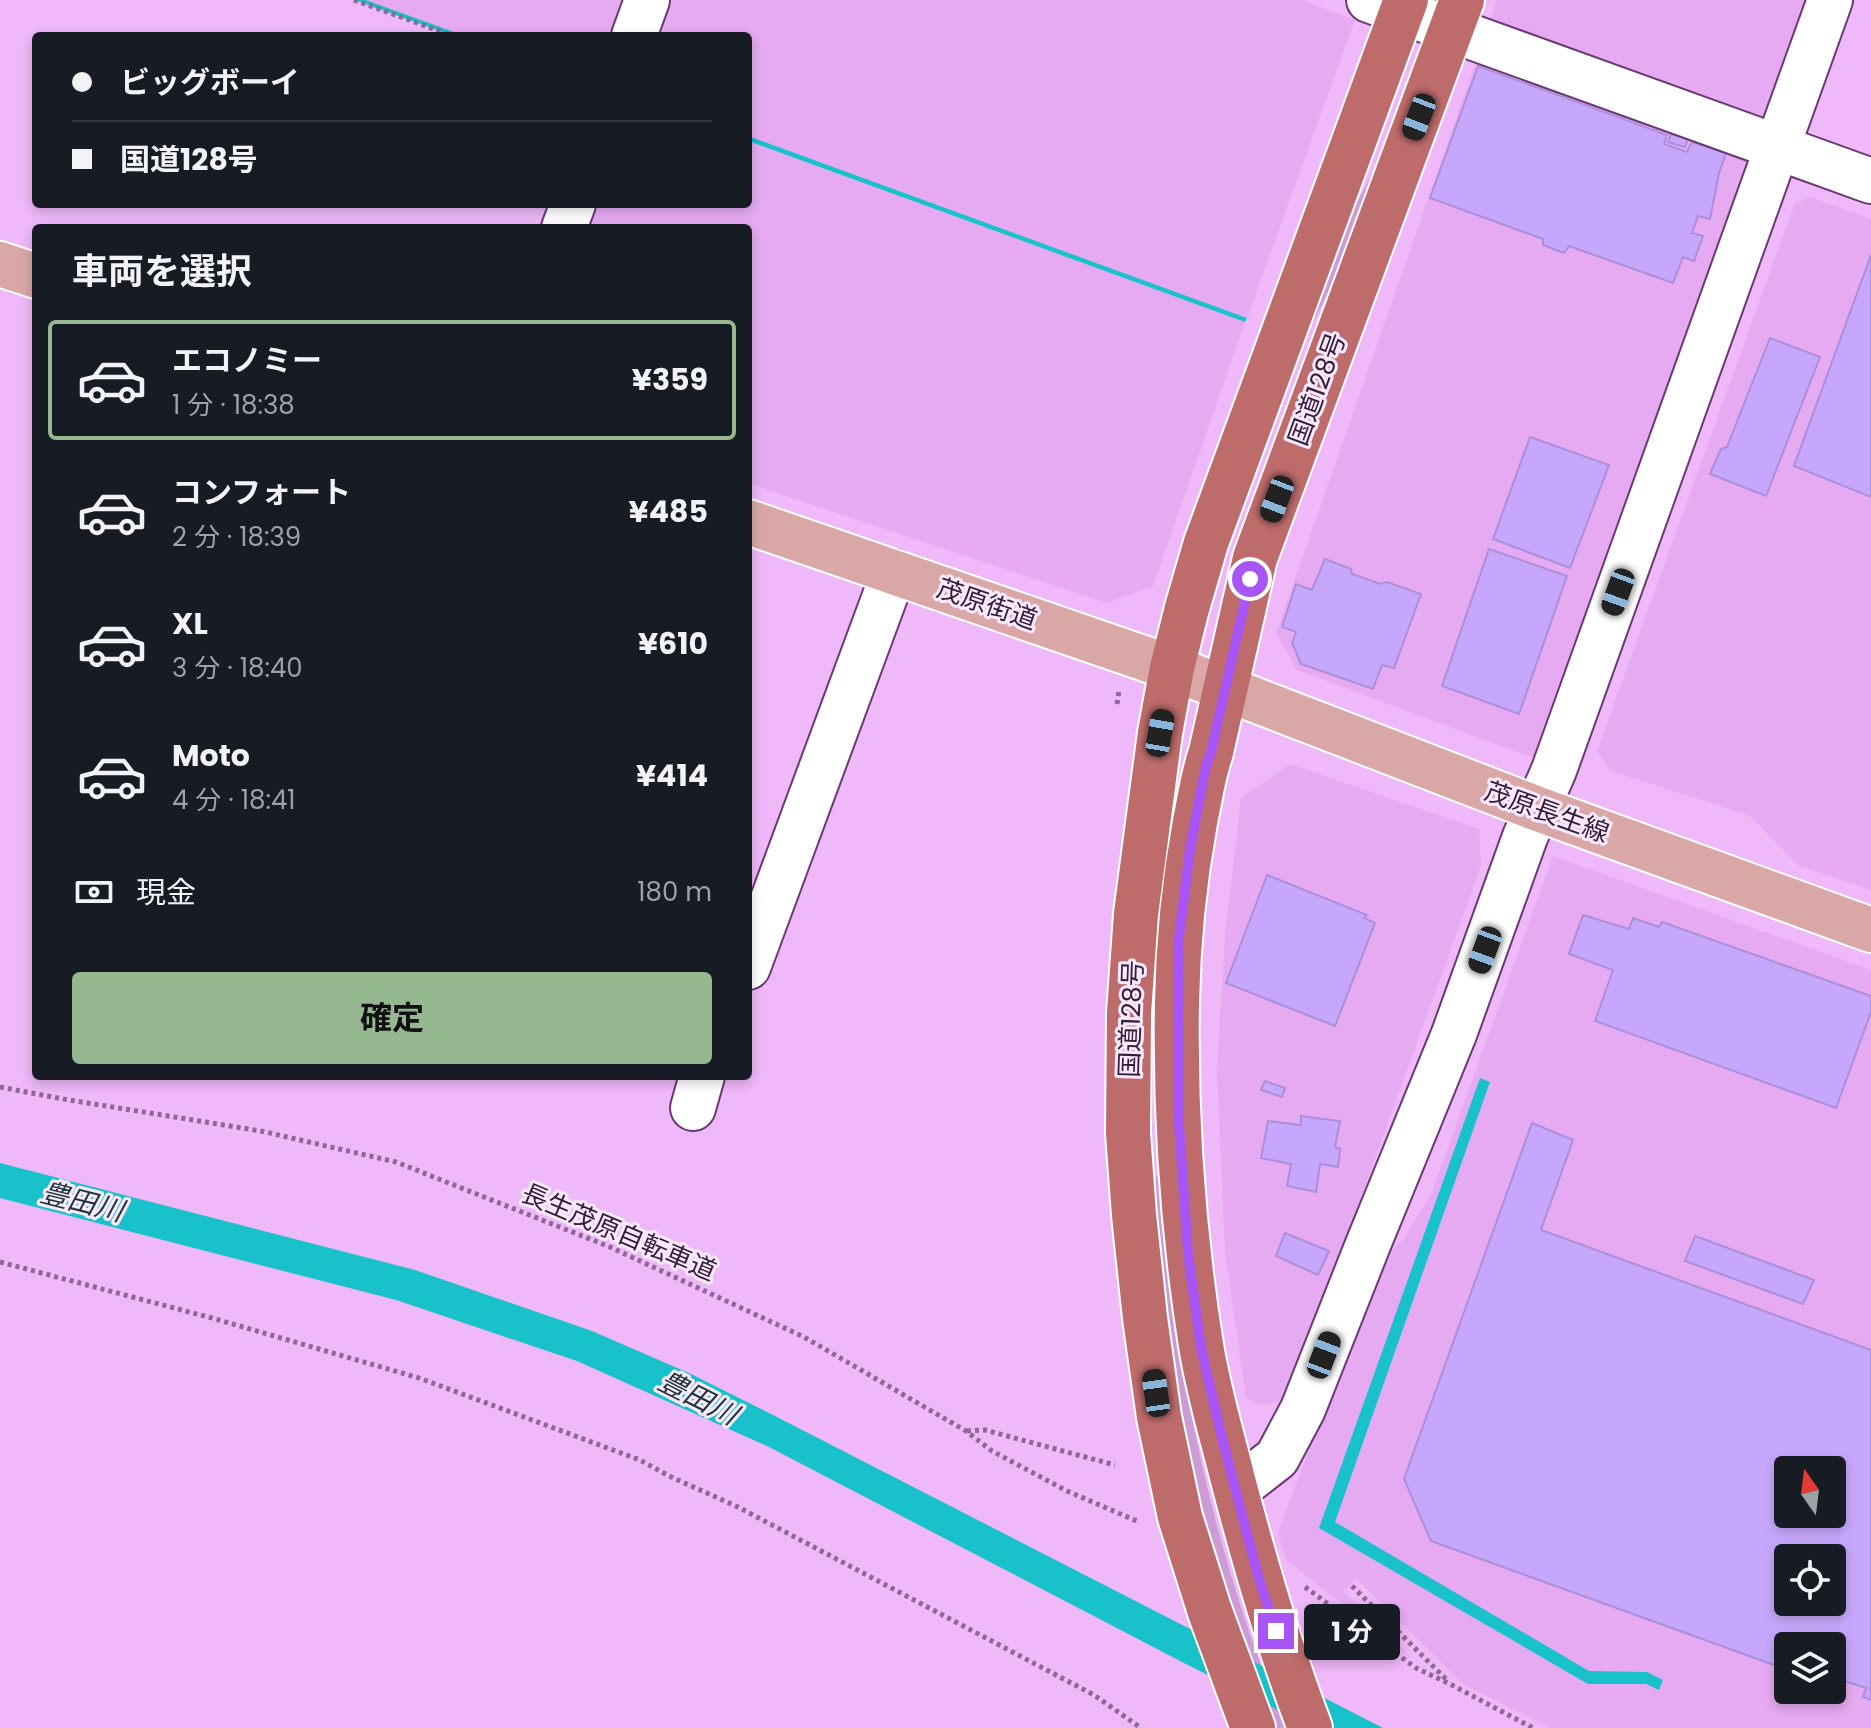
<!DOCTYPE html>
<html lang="ja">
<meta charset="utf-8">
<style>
:root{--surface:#171b24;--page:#20242c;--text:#f1f3f6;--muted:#9ea1a6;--line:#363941;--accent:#95b891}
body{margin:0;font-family:Poppins,"Noto Sans JP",sans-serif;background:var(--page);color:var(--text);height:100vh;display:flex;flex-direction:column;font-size:30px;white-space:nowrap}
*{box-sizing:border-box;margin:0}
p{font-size:26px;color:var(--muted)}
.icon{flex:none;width:44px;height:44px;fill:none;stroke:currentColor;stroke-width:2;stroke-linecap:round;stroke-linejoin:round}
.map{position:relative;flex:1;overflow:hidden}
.details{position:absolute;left:32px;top:224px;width:720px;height:856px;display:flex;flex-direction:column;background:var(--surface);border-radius:8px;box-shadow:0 4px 12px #0003}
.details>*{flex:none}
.hud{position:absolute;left:32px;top:32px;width:720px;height:176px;border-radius:8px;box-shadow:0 4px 12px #0003;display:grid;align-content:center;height:176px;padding:0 40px;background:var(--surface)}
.needle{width:52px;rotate:346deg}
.controls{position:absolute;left:1774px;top:1456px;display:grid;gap:16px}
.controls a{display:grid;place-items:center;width:72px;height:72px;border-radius:8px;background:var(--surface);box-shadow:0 4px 12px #0003;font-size:40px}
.end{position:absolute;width:36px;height:36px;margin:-18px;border:10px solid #a855f7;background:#fff;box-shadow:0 0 0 4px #fff}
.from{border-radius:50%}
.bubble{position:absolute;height:56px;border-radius:8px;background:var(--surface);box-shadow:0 4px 12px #0003;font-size:26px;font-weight:700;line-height:56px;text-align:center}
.car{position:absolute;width:24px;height:48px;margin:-24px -12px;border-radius:10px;box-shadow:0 0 6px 2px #0007;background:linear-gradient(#222 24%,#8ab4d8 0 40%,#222 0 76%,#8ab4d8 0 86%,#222 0)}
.hud b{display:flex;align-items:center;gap:28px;height:76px;font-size:30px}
.hud b+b{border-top:2px solid var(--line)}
.hud i{width:20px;height:20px;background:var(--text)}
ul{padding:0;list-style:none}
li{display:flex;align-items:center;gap:24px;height:120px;margin:0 16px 12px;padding:0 24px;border:4px solid transparent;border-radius:8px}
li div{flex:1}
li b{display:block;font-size:30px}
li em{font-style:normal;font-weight:700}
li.active{border-color:var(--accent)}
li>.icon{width:72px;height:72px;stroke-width:1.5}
h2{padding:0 40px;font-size:36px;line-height:96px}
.pay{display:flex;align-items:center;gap:20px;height:88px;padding:0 40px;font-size:30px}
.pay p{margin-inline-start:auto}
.action{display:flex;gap:16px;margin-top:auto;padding:16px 40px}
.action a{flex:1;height:92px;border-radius:8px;background:var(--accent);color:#111;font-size:32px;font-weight:700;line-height:92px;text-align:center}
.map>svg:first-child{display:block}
.built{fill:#e6aaf2;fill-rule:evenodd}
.green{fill:#cb9dd4}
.water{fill:#19c1ca}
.building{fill:#c7a7fc;stroke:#ab8fd8;stroke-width:2;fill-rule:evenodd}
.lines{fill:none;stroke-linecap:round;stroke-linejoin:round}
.minor-casing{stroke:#6a3973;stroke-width:48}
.major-casing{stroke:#fff;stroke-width:48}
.highway-casing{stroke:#fff;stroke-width:48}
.path{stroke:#8d6895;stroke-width:5;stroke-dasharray:4 4;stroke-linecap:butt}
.minor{stroke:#fff;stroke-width:44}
.major{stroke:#d8a7a6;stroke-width:44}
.highway{stroke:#be6c6b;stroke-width:44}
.route{stroke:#a855f7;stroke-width:10}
.labels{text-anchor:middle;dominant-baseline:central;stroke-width:6;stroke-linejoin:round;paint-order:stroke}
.street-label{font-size:26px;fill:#331e38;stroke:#fae9fd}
.water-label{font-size:28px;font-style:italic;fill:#1e3638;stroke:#fae9fd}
</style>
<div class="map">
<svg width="1871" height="1728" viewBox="0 0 1871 1728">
<rect width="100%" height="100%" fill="#efb8f9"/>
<g class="built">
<path d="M 366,0 L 633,0 L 619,36 L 465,36 Z"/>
<path d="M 663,0 L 1301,0 L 1355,20 L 1247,318 L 748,136 L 748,36 L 650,36 Z"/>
<path d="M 1497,0 L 1813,0 L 1765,118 L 1490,19 Z"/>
<path d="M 1476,62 L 1750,161 L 1536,759 L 1297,670 L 1276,633 Z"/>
<path d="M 748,141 L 1245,322 L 1153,586 L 1107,603 L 748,483 L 748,228 L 581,228 L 589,204 L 748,204 Z"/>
<path d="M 1810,197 L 1871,219 L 1871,890 L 1798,865 L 1750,816 L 1609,770 L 1597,751 L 1795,203 Z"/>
<path d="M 1290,764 L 1479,829 L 1481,866 L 1289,1396 L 1271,1404 L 1260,1405 L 1246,1397 L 1225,1251 L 1217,1068 L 1225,935 L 1241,798 Z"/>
<path d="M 1553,856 L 1871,970 L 1871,1728 L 1550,1728 L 1463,1684 L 1357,1579 L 1343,1591 L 1415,1661 L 1286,1560 L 1278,1533 L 1379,1262 L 1404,1239 L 1432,1192 ZM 1788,1470 L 1832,1470 L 1832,1514 L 1788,1514 ZM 1788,1558 L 1832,1558 L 1832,1602 L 1788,1602 ZM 1788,1646 L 1832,1646 L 1832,1690 L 1788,1690 Z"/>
</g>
<g class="green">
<path d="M 1389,143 L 1339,271 L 1306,336 L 1304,334 L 1349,217 Z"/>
<path d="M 1159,1170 L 1161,1174 C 1172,1364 1213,1552 1285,1728 L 1275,1728 C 1215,1577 1173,1417 1159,1255 C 1157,1229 1149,1195 1159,1170 Z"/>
</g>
<g class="water">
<path d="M 354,0 L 366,0 L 465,36 L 453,36 Z"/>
<path d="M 748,136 L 1247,318 L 1245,322 L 748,141 Z"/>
<path d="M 1480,1078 L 1490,1082 L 1335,1522 L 1589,1671 L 1647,1672 L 1663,1680 L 1659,1690 L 1646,1684 L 1588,1684 L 1319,1528 Z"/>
<path d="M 0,1163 L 415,1270 L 592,1331 L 691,1374 L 775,1416 L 1383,1728 L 1313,1728 L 1182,1662 L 769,1447 L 577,1361 L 396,1300 L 0,1198 Z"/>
</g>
<g class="building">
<path d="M 1478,66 L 1667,135 L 1664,144 L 1687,152 L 1692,142 L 1726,153 L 1719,173 L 1710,219 L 1698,216 L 1692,233 L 1703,236 L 1694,261 L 1683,257 L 1673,283 L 1569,246 L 1564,253 L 1543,245 L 1543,239 L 1430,198 Z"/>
<path d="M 1671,134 L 1688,139 L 1685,147 L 1668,142 Z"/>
<path d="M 1871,255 L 1871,497 L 1794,466 Z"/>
<path d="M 1770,338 L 1820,357 L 1766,496 L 1710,474 L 1721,449 L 1727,447 Z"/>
<path d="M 1530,437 L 1609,465 L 1570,568 L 1493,539 Z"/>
<path d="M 1489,549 L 1567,576 L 1519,714 L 1442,686 Z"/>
<path d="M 1325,559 L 1351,569 L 1352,574 L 1381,584 L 1387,582 L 1421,594 L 1394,668 L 1382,665 L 1373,689 L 1301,664 L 1292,643 L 1296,632 L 1282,627 L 1296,584 L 1312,590 Z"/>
<path d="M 1267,875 L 1367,915 L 1364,918 L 1375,923 L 1335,1026 L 1226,983 Z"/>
<path d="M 1583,915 L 1629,929 L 1633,918 L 1659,927 L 1662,922 L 1871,996 L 1871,1012 L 1836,1108 L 1595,1021 L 1613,970 L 1569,954 Z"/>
<path d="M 1265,1081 L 1285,1088 L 1282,1097 L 1261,1090 Z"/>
<path d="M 1301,1116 L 1340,1121 L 1335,1147 L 1340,1149 L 1338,1167 L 1320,1164 L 1316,1192 L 1287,1186 L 1291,1164 L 1261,1158 L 1268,1121 L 1301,1125 Z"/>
<path d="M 1532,1123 L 1573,1140 L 1541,1230 L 1871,1350 L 1871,1700 L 1863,1697 L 1866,1688 L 1832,1677 L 1832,1646 L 1788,1646 L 1788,1670 L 1431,1541 L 1404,1479 ZM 1788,1470 L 1832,1470 L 1832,1514 L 1788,1514 ZM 1788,1558 L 1832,1558 L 1832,1602 L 1788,1602 Z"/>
<path d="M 1285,1233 L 1329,1251 L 1318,1275 L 1276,1256 Z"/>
<path d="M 1695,1236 L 1814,1280 L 1803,1304 L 1685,1261 Z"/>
</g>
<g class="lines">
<g class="minor-casing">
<g id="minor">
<path d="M 1369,0 L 1871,181"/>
<path d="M 634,36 L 647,0"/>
<path d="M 564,228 L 573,204"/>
<path d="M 748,967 L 894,572"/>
<path d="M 693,1108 L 702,1076"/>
<path d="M 1236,1490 L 1277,1458 L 1303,1409 L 1367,1247 L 1454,1034 L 1525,837 L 1554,770 L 1830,0"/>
</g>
</g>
<g class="major-casing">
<g id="major">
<path d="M 0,264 L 36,276"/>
<path d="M 748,522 L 1172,668 L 1538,809 L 1871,930"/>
</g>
</g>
<g class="highway-casing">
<g id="highway">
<path d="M 1253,1728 L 1210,1612 L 1180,1517 L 1159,1417 L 1145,1318 L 1134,1215 L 1128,1133 L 1129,1013 L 1136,914 L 1160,733 L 1172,668 L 1187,608 L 1206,543 L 1406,0"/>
<path d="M 1310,1728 C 1279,1647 1255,1564 1233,1480 C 1222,1436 1208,1390 1201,1345 C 1183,1232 1175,1116 1177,1002 C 1178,942 1184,882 1195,822 C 1200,798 1203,775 1211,752 L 1255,558 L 1462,0"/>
</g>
</g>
<g class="path">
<path d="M 354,0 L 453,36"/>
<path d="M 1117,704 L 1119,691"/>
<path d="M 0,1087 L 63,1099 L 261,1131 L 396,1162 L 610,1247 L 804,1337 L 966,1431 L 992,1451 L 1067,1491 L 1139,1522"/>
<path d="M 0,1262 L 212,1318 L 419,1378 L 640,1460 L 669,1476 L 738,1507 L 1094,1695 L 1141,1728"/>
<path d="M 967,1431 L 985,1430 L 1115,1465"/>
<path d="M 1352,1586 L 1448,1681"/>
<path d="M 1305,1587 L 1416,1668 L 1450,1684 L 1533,1728"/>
</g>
<use href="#minor" class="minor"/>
<use href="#major" class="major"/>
<use href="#highway" class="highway"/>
</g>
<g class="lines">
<path class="route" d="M 1250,579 L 1211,752 L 1205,770 L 1190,849 L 1178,946 L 1178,1110 L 1188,1253 L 1201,1348 L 1222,1438 L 1259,1579 L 1276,1631"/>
</g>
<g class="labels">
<g class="street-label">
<text transform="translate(1317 389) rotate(-70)">国道128号</text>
<text transform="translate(987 604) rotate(19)">茂原街道</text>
<text transform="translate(1547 812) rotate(20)">茂原長生線</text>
<text transform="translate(1131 1019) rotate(-88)">国道128号</text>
<text transform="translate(619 1232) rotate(23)">長生茂原自転車道</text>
</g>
<g class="water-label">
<text transform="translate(82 1202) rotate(14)">豊田川</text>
<text transform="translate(698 1398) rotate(27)">豊田川</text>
</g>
</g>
</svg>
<div class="controls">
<a><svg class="needle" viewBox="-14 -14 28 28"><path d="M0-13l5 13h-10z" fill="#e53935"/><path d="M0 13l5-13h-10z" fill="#9ea1a6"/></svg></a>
<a><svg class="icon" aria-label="locate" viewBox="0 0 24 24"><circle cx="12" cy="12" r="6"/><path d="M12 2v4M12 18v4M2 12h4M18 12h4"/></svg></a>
<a><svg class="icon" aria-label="layers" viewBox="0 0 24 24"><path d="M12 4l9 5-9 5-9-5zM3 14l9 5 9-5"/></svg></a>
</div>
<i class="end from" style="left:1250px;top:579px"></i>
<i class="end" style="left:1276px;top:1631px"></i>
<div class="bubble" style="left:1304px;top:1604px;width:96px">1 分</div>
<i class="car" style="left:1419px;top:117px;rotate:201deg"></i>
<i class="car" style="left:1277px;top:499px;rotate:201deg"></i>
<i class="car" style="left:1618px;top:592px;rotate:200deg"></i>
<i class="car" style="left:1160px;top:733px;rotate:10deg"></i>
<i class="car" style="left:1485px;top:950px;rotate:200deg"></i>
<i class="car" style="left:1324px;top:1355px;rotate:21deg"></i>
<i class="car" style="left:1156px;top:1393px;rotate:352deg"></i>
<div class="hud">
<b><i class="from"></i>ビッグボーイ</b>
<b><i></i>国道128号</b>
</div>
<section class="details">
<h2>車両を選択</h2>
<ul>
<li class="active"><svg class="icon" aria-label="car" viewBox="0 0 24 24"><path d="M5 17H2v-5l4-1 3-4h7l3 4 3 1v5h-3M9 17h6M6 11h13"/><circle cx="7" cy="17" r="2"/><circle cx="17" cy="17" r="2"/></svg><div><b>エコノミー</b><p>1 分 · 18:38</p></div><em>¥359</em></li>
<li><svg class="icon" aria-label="car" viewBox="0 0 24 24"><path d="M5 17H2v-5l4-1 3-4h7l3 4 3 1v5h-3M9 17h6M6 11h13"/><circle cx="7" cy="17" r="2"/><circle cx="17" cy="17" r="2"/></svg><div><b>コンフォート</b><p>2 分 · 18:39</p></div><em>¥485</em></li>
<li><svg class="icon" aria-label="car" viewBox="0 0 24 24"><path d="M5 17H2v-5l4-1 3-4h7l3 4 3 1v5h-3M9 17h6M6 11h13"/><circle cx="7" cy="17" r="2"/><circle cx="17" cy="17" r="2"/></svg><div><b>XL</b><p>3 分 · 18:40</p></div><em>¥610</em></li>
<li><svg class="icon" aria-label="car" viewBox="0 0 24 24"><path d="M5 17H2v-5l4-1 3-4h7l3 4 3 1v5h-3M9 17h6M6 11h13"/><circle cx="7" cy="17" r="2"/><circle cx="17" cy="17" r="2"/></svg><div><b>Moto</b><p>4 分 · 18:41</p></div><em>¥414</em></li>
</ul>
<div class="pay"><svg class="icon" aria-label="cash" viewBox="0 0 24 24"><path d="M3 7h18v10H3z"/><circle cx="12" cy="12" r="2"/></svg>現金<p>180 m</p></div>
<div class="action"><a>確定</a></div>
</section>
</div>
